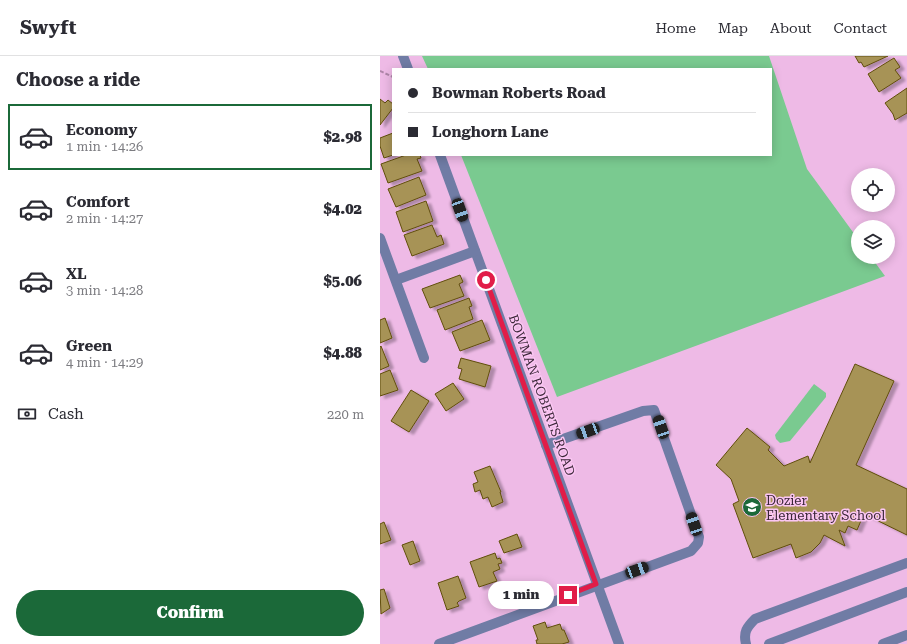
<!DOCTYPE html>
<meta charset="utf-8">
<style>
:root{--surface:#fff;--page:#f7f7f7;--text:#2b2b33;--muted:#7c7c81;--line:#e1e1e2;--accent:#1b6939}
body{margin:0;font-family:"Roboto Serif",serif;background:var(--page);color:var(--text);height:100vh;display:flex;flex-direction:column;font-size:15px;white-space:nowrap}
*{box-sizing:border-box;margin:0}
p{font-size:13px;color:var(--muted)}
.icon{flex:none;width:22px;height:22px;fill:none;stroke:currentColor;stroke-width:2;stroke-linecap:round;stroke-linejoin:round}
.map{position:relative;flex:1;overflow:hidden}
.side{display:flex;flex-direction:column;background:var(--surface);width:380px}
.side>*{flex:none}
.top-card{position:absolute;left:12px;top:12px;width:380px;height:88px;border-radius:0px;box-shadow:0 2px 10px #0003;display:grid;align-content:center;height:88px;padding:0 16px;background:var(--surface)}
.buttons{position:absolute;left:471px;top:112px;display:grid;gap:8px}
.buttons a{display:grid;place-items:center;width:44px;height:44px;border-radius:50%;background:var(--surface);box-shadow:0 2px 10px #0003;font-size:20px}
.end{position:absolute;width:18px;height:18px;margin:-9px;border:5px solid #e11d48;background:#fff;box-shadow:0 0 0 2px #fff}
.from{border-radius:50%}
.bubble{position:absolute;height:28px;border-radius:14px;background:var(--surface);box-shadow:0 2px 10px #0003;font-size:13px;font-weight:800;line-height:28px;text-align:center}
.car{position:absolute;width:12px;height:24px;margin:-12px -6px;border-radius:5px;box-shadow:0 0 3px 1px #0007;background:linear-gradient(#222 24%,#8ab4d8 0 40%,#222 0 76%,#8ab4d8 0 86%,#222 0)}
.top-card b{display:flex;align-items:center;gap:14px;height:38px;font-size:15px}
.top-card b+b{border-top:1px solid var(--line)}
.top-card i{width:10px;height:10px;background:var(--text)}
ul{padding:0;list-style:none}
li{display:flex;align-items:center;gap:12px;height:66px;margin:0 8px 6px;padding:0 8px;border:2px solid transparent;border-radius:0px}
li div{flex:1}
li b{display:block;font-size:15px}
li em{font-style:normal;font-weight:800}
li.selected{border-color:var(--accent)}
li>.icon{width:36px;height:36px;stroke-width:1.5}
h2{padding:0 16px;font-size:18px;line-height:48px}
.pay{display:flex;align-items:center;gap:10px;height:44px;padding:0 16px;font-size:15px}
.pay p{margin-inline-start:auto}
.cta{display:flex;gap:8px;margin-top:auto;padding:8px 16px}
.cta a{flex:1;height:46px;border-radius:24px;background:var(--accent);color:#fff;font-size:16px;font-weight:800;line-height:46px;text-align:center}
header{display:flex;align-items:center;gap:24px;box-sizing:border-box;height:56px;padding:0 20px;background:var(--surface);border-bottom:1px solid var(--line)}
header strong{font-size:19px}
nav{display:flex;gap:22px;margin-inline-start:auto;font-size:14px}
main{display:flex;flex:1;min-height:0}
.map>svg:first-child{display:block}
.green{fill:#7aca90}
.building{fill:#a79357;stroke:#604e0a;filter:url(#shadow)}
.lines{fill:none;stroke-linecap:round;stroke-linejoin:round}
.path{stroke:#af86a9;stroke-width:2;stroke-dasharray:4 2;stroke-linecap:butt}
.minor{stroke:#707ca5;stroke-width:10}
.route{stroke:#e11d48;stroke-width:5}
.labels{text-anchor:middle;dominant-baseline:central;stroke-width:3;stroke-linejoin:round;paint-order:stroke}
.street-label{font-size:13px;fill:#3a2637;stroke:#fbc6f3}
.poi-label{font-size:13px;fill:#3a2637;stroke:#fbc6f3;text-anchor:start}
</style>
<header>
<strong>Swyft</strong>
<nav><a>Home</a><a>Map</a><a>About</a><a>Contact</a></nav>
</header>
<main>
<section class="side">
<h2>Choose a ride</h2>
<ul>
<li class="selected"><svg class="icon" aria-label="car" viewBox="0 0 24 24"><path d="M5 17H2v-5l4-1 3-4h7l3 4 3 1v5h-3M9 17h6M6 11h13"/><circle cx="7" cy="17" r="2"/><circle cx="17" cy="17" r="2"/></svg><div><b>Economy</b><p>1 min · 14:26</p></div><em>$2.98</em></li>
<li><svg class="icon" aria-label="car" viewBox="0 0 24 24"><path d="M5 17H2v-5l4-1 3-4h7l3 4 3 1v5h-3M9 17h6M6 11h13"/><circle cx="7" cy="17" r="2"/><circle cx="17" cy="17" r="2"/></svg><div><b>Comfort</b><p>2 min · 14:27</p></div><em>$4.02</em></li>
<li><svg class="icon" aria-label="car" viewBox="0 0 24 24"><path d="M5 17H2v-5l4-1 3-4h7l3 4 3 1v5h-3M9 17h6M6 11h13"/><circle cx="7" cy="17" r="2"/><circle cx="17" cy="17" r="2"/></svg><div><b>XL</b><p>3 min · 14:28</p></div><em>$5.06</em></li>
<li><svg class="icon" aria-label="car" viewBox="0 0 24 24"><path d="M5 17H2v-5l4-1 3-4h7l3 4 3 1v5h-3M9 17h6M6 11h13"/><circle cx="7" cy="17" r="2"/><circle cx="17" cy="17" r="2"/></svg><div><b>Green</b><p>4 min · 14:29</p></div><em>$4.88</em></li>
</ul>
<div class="pay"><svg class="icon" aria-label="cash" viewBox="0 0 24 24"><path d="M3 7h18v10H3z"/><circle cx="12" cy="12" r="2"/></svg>Cash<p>220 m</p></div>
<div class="cta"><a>Confirm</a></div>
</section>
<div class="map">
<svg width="527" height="588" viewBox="0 0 527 588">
<defs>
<filter id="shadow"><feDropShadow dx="4.5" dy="2.5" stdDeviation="1" flood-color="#0004"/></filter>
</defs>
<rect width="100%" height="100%" fill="#eebae6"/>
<g class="green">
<path d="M 42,0 L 389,0 L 427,113 L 478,183 L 478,201 L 491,201 L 505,220 L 177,341 L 81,99 L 391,99 L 391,13 L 48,13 Z"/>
<path d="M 434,328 L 446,337 L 446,341 L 410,385 L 400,387 L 396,383 L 395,379 Z"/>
</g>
<g class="building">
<path d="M 475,0 L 508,0 L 484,11 L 481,6 L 479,7 Z"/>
<path d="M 514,2 L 520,11 L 515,14 L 521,22 L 499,36 L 488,18 Z"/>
<path d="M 527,32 L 527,57 L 515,64 L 513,58 L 505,47 Z"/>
<path d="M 0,43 L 5,47 L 8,44 L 13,48 L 13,52 L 0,69 Z"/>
<path d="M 13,77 L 13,99 L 4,102 L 0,90 L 0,82 Z"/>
<path d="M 26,99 L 40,99 L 41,102 L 37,103 L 42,115 L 8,127 L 1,108 Z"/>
<path d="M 39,121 L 46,139 L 16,151 L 8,133 Z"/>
<path d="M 46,145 L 53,165 L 23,176 L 16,156 Z"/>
<path d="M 52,169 L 57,181 L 61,179 L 64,188 L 32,200 L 24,179 Z"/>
<path d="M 80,219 L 83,226 L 79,228 L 84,240 L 50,252 L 42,233 Z"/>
<path d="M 89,242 L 92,250 L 89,251 L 93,263 L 65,274 L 57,254 Z"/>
<path d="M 5,262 L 12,282 L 0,287 L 0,264 Z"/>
<path d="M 102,264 L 110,284 L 80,295 L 72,276 Z"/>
<path d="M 1,290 L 9,310 L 0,314 L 0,291 Z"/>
<path d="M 81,302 L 111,310 L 105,331 L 79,323 L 82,313 L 78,312 Z"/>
<path d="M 475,308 L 514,325 L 476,409 L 527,433 L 527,479 L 486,459 L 483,460 L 477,474 L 468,470 L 465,477 L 459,474 L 465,490 L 444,479 L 440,487 L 431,496 L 416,502 L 411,488 L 373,502 L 353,448 L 359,445 L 351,423 L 336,409 L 367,372 L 390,391 L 388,394 L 404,410 L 428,400 L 430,407 Z"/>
<path d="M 10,314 L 18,334 L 0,340 L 0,318 Z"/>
<path d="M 73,327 L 84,343 L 66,355 L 55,338 Z"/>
<path d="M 31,334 L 49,345 L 29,376 L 11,365 Z"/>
<path d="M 110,410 L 121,436 L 120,436 L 123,446 L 112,451 L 108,441 L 103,443 L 100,434 L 95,436 L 93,428 L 98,426 L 94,416 Z"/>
<path d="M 4,466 L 11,484 L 0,488 L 0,468 Z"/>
<path d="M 137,478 L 142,491 L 124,497 L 119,485 Z"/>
<path d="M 33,485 L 40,505 L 30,509 L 22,489 Z"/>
<path d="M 115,497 L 117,503 L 120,502 L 122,507 L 118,508 L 120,513 L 113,516 L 117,525 L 99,531 L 90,506 Z"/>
<path d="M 78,520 L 86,542 L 79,545 L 77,547 L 79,550 L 67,554 L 58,527 Z"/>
<path d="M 4,533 L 10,552 L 1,558 L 0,534 Z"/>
<path d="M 165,566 L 167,572 L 180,568 L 182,574 L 184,574 L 189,586 L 182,588 L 157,588 L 156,584 L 158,584 L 153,570 Z"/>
</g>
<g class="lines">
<path class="path" d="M 0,15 L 13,21"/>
<g class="minor">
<path d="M 23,0 L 28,13"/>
<path d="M 60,99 L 239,588"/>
<path d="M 0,182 L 44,302"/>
<path d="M 16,224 L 95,195"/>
<path d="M 59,588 L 311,495 L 318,487 L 319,481 L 274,354 L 263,355 L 166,389"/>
<path d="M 366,588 C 363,576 367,571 375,563 L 527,507"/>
<path d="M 389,588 L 527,536"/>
<path d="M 503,588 L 527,579"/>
</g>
</g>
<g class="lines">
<path class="route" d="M 106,224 L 216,528 L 188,539"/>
</g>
<defs>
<g id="school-disc" transform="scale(1)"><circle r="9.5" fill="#1b6939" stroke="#fbc6f3"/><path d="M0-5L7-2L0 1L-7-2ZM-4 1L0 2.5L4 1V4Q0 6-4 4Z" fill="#fff"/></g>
</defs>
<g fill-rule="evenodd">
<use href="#school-disc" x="372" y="451"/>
</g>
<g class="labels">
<g class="street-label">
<text transform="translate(162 339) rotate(70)">BOWMAN ROBERTS ROAD</text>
</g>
<g class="poi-label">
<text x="386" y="444">Dozier<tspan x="386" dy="15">Elementary School</tspan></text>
</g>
</g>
</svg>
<div class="buttons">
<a><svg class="icon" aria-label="locate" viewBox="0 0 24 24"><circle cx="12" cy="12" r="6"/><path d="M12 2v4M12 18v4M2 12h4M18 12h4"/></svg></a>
<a><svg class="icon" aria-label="layers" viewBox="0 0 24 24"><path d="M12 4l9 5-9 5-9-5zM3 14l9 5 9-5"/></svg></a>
</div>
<i class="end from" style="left:106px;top:224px"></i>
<i class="end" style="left:188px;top:539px"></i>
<div class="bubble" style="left:108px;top:525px;width:66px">1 min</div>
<i class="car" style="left:80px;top:154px;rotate:160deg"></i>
<i class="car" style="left:281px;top:371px;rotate:341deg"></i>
<i class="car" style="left:208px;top:375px;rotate:250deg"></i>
<i class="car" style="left:314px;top:468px;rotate:341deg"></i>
<i class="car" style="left:257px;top:514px;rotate:70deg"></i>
<div class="top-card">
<b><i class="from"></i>Bowman Roberts Road</b>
<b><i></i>Longhorn Lane</b>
</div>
</div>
</main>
